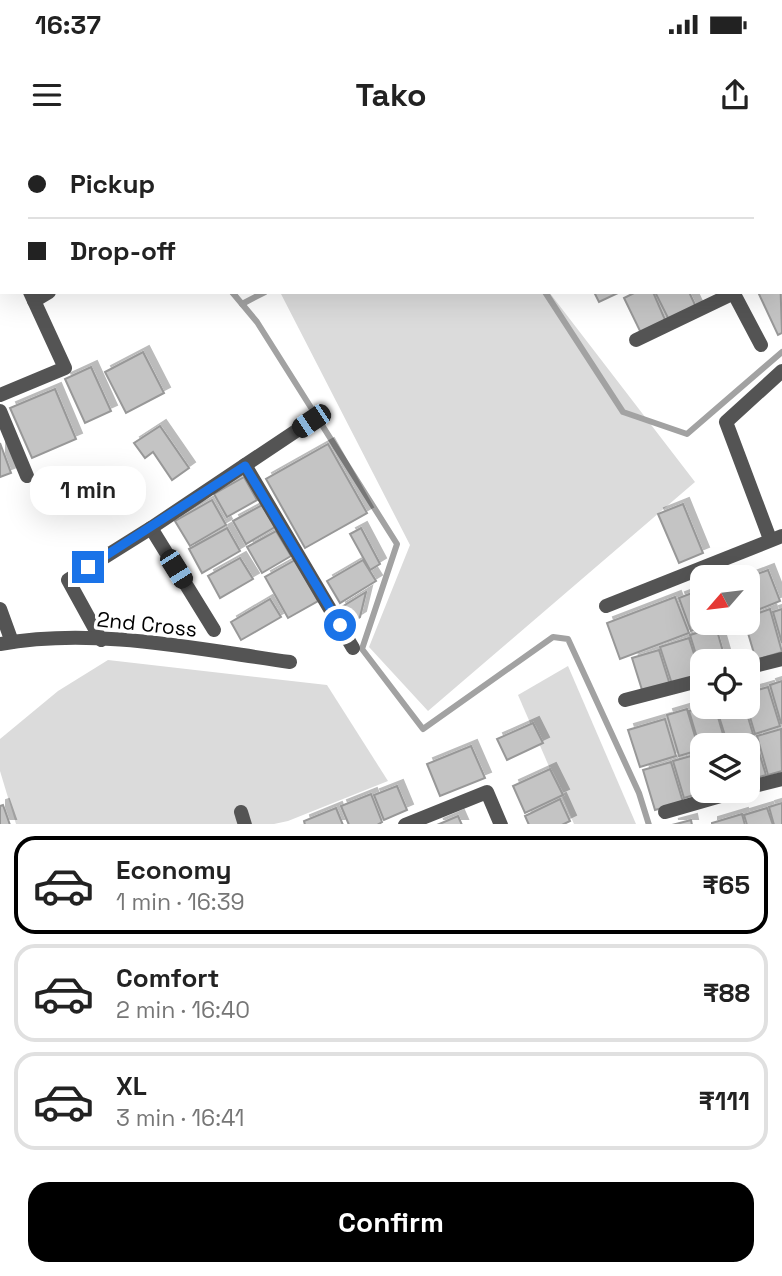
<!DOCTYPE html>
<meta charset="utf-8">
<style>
:root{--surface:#fff;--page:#f2f2f2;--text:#222;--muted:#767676;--line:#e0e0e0;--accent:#000}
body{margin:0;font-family:"Space Grotesk",sans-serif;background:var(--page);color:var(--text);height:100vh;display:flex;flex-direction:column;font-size:26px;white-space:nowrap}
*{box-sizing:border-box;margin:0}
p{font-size:23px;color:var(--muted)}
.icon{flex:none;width:38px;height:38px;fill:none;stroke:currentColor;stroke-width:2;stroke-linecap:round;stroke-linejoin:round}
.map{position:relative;height:684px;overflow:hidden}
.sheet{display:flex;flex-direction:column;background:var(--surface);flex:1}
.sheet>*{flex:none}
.guide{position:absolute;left:0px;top:0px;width:782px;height:154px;box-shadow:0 7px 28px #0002;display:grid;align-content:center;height:154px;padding:0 28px;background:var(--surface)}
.needle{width:46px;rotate:242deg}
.controls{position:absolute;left:690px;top:425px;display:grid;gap:14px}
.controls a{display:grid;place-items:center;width:70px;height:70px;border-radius:14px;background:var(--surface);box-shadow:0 7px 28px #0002;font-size:35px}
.end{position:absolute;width:32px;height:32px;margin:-16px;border:9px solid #1a73e8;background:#fff;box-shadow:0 0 0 4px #fff}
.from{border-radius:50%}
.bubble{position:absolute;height:49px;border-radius:21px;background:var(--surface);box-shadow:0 7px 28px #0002;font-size:23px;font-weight:800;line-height:49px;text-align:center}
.car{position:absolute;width:21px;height:42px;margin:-21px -10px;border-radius:9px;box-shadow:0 0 5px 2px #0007;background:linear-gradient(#222 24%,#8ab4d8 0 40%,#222 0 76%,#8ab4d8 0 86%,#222 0)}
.guide b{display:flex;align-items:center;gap:24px;height:66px;font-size:26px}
.guide b+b{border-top:2px solid var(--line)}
.guide i{width:18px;height:18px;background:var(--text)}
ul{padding:12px 0 0;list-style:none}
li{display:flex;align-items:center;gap:21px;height:98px;margin:0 14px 10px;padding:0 14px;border:4px solid var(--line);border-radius:21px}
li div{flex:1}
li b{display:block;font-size:26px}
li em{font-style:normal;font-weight:800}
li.on{border-color:var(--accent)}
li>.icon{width:63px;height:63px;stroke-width:1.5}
.cta{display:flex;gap:14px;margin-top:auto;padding:14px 28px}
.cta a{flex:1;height:80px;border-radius:21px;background:var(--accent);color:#fff;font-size:28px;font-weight:800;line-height:80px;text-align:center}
.status{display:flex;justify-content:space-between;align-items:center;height:49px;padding:0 35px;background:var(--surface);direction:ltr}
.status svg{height:19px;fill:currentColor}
header{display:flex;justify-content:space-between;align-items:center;height:91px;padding:0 28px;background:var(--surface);font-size:32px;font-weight:800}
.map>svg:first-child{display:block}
.green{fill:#dbdbdb}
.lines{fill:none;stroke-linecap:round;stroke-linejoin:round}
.stream{stroke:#a2a2a2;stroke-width:6}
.building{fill:#c4c4c4;stroke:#989898;stroke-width:2;filter:url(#shadow)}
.street{stroke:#545454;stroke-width:14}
.route{stroke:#1a73e8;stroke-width:9}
.labels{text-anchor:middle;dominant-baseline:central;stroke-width:7;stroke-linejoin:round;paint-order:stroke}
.street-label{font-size:21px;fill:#000;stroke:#fff}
</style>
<div class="status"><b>16:37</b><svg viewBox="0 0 49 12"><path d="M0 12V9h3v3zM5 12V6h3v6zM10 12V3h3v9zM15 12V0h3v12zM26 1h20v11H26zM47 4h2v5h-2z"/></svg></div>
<header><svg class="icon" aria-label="menu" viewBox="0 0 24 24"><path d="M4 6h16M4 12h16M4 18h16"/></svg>Tako<svg class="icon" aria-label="share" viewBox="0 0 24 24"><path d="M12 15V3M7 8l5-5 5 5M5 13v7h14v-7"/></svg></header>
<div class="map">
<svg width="782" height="685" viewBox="0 0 782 685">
<defs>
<filter id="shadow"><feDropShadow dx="6" dy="-6" stdDeviation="0" flood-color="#0004"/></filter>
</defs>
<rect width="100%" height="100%" fill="#fff"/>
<g class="green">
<path d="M 280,152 L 549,152 L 695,342 L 428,571 L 369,507 L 410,405 Z"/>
<path d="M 108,520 L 327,545 L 388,641 L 288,681 L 274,684 L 16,684 L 0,631 L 0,599 L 58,551 Z"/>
<path d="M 568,526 L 636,684 L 574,684 L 518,555 Z"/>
</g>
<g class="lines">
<g class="stream">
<path d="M 127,0 L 128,2"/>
<path d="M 232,152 L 257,182 L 397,404 L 362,509 L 423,589 L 553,497 L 568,499 L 639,653 L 649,685"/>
<path d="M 545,152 L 623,272 L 687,294 L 782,212"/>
<path d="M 242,164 L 265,152"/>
</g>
</g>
<g class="building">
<path d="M 177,0 L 208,0 L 205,2 Z"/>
<path d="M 378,0 L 412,0 L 413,2 L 379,2 Z"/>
<path d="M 454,0 L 503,0 L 504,2 L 455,2 Z"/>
<path d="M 733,0 L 767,0 L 767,2 L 734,2 Z"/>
<path d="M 780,134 L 782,193 L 778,195 L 758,152 L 780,152 Z"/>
<path d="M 594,152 L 620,152 L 599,162 Z"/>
<path d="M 636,152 L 653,152 L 666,182 L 641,193 L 624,158 Z"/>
<path d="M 655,152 L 689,152 L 696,167 L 669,180 Z"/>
<path d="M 143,212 L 164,253 L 126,273 L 105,232 Z"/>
<path d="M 91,227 L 111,271 L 85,283 L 65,239 Z"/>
<path d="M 55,249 L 76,299 L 32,318 L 10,268 Z"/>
<path d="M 160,286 L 189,328 L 172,340 L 153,312 L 145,318 L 134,303 Z"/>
<path d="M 0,303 L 11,333 L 0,337 Z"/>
<path d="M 328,304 L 367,373 L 305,408 L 266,339 Z"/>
<path d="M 244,337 L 257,360 L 227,377 L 214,354 Z"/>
<path d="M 212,360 L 226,385 L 190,406 L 175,381 Z"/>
<path d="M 683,364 L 703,413 L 679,423 L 658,374 Z"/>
<path d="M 262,365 L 275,387 L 246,404 L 233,381 Z"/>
<path d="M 227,388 L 240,411 L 202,433 L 189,409 Z"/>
<path d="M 361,388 L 380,424 L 370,430 L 350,394 Z"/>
<path d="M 276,391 L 291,416 L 262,433 L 247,407 Z"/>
<path d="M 240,418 L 253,439 L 220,458 L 208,436 Z"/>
<path d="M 295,420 L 318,461 L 288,478 L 265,437 Z"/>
<path d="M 363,420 L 376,441 L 340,463 L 327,441 Z"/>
<path d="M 768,430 L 780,461 L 755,471 L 747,451 L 747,438 Z"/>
<path d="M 697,451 L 702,463 L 702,483 L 710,484 L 691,491 L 679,458 Z"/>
<path d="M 366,452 L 360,477 L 349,484 L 340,468 Z"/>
<path d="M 747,456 L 753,471 L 747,473 Z"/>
<path d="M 675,457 L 689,493 L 620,519 L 607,483 Z"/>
<path d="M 270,459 L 281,477 L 241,500 L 231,482 Z"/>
<path d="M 770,469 L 782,512 L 756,520 L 745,483 L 747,483 L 747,477 Z"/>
<path d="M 782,469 L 782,503 L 773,472 Z"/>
<path d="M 716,487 L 726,522 L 702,522 L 702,534 L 690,495 Z"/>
<path d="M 689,498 L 701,536 L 672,544 L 660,507 Z"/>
<path d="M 659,510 L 670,545 L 643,553 L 632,518 Z"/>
<path d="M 782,541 L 782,583 L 781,583 L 770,545 Z"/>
<path d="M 768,547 L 780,586 L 755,594 L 747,567 L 747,553 Z"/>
<path d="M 704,567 L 715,567 L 725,601 L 702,606 L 700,608 L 689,571 Z"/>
<path d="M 716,567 L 745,567 L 753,594 L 727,602 Z"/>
<path d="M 687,569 L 699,610 L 679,616 L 667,575 Z"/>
<path d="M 665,579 L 676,616 L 640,627 L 628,590 Z"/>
<path d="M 533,583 L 543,603 L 507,620 L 497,599 Z"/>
<path d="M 781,589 L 782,631 L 768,635 L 757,596 Z"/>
<path d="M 754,596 L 766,635 L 747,641 L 747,606 L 727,605 Z"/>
<path d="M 471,606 L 485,638 L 440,656 L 427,624 Z"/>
<path d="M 698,614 L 702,626 L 702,651 L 708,651 L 684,658 L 673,621 Z"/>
<path d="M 671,622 L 683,662 L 655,670 L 643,630 Z"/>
<path d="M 550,629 L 563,655 L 525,673 L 513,646 Z"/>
<path d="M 397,646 L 407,670 L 384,680 L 374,655 Z"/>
<path d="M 371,654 L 382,682 L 377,685 L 349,685 L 341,666 Z"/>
<path d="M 560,659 L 570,681 L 562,685 L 529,685 L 525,676 Z"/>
<path d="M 782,663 L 782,685 L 774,685 L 769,667 Z"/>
<path d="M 3,665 L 10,685 L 0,685 L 0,666 Z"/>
<path d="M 336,668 L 343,685 L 305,685 L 304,681 Z"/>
<path d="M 767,668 L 773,685 L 747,685 L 744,675 Z"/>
<path d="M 742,674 L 745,685 L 712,685 L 712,683 Z"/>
<path d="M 458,676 L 462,685 L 437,685 Z"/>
<path d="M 691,680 L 692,685 L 672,685 Z"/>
</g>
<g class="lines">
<g class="street">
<path d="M 655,0 L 656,2"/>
<path d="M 323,2 L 327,0"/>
<path d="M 529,2 L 533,0"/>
<path d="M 780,14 L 782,13"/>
<path d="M 0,91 L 2,95"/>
<path d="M 780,113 L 782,112"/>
<path d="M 733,152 L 761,205"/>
<path d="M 34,161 L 49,152"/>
<path d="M 636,200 L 734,153"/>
<path d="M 0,255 L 65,228 L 30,152"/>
<path d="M 0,271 L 27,336"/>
<path d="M 245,325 L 353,508"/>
<path d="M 151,388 L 214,490"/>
<path d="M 770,399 L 726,282 L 782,231"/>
<path d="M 606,466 L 782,396"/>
<path d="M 0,469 L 12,502"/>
<path d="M 101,500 L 68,440 L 151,388 L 311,281"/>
<path d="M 0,504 C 95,487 196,509 290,522"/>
<path d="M 747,528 L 782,519"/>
<path d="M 625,560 L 702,540"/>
<path d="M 747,648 L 782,639"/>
<path d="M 241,672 L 245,685"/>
<path d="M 665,672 L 738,651"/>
<path d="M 405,685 L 487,652 L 501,685"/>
</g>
</g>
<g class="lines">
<path class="route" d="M 88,427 L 245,326 L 340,485"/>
</g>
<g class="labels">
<g class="street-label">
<text transform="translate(147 484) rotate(6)">2nd Cross</text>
</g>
</g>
</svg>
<div class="controls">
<a><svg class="needle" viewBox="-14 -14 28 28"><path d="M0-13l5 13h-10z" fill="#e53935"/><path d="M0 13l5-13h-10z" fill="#767676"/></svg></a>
<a><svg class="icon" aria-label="locate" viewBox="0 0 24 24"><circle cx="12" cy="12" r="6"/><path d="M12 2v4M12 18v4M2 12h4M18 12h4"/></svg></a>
<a><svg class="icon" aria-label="layers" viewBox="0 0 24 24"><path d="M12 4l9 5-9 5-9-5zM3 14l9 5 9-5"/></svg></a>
</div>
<i class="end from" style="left:340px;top:485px"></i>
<i class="end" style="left:88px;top:427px"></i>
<div class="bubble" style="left:30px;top:326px;width:116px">1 min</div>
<i class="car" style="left:311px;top:281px;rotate:236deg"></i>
<i class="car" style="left:176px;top:429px;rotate:148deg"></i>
<div class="guide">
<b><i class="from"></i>Pickup</b>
<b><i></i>Drop-off</b>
</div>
</div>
<section class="sheet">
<ul>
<li class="on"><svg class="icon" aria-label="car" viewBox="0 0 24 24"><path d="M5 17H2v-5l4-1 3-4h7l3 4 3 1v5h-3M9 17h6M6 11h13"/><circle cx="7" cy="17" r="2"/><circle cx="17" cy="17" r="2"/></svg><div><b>Economy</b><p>1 min · 16:39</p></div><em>₹65</em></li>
<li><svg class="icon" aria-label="car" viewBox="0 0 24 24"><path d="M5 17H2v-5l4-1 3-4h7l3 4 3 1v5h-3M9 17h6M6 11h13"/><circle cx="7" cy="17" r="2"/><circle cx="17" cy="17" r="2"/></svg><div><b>Comfort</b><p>2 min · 16:40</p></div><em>₹88</em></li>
<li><svg class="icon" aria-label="car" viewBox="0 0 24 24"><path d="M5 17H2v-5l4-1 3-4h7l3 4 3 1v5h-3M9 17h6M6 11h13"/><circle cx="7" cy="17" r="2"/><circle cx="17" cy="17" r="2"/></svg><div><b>XL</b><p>3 min · 16:41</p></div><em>₹111</em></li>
</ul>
<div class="cta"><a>Confirm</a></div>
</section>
